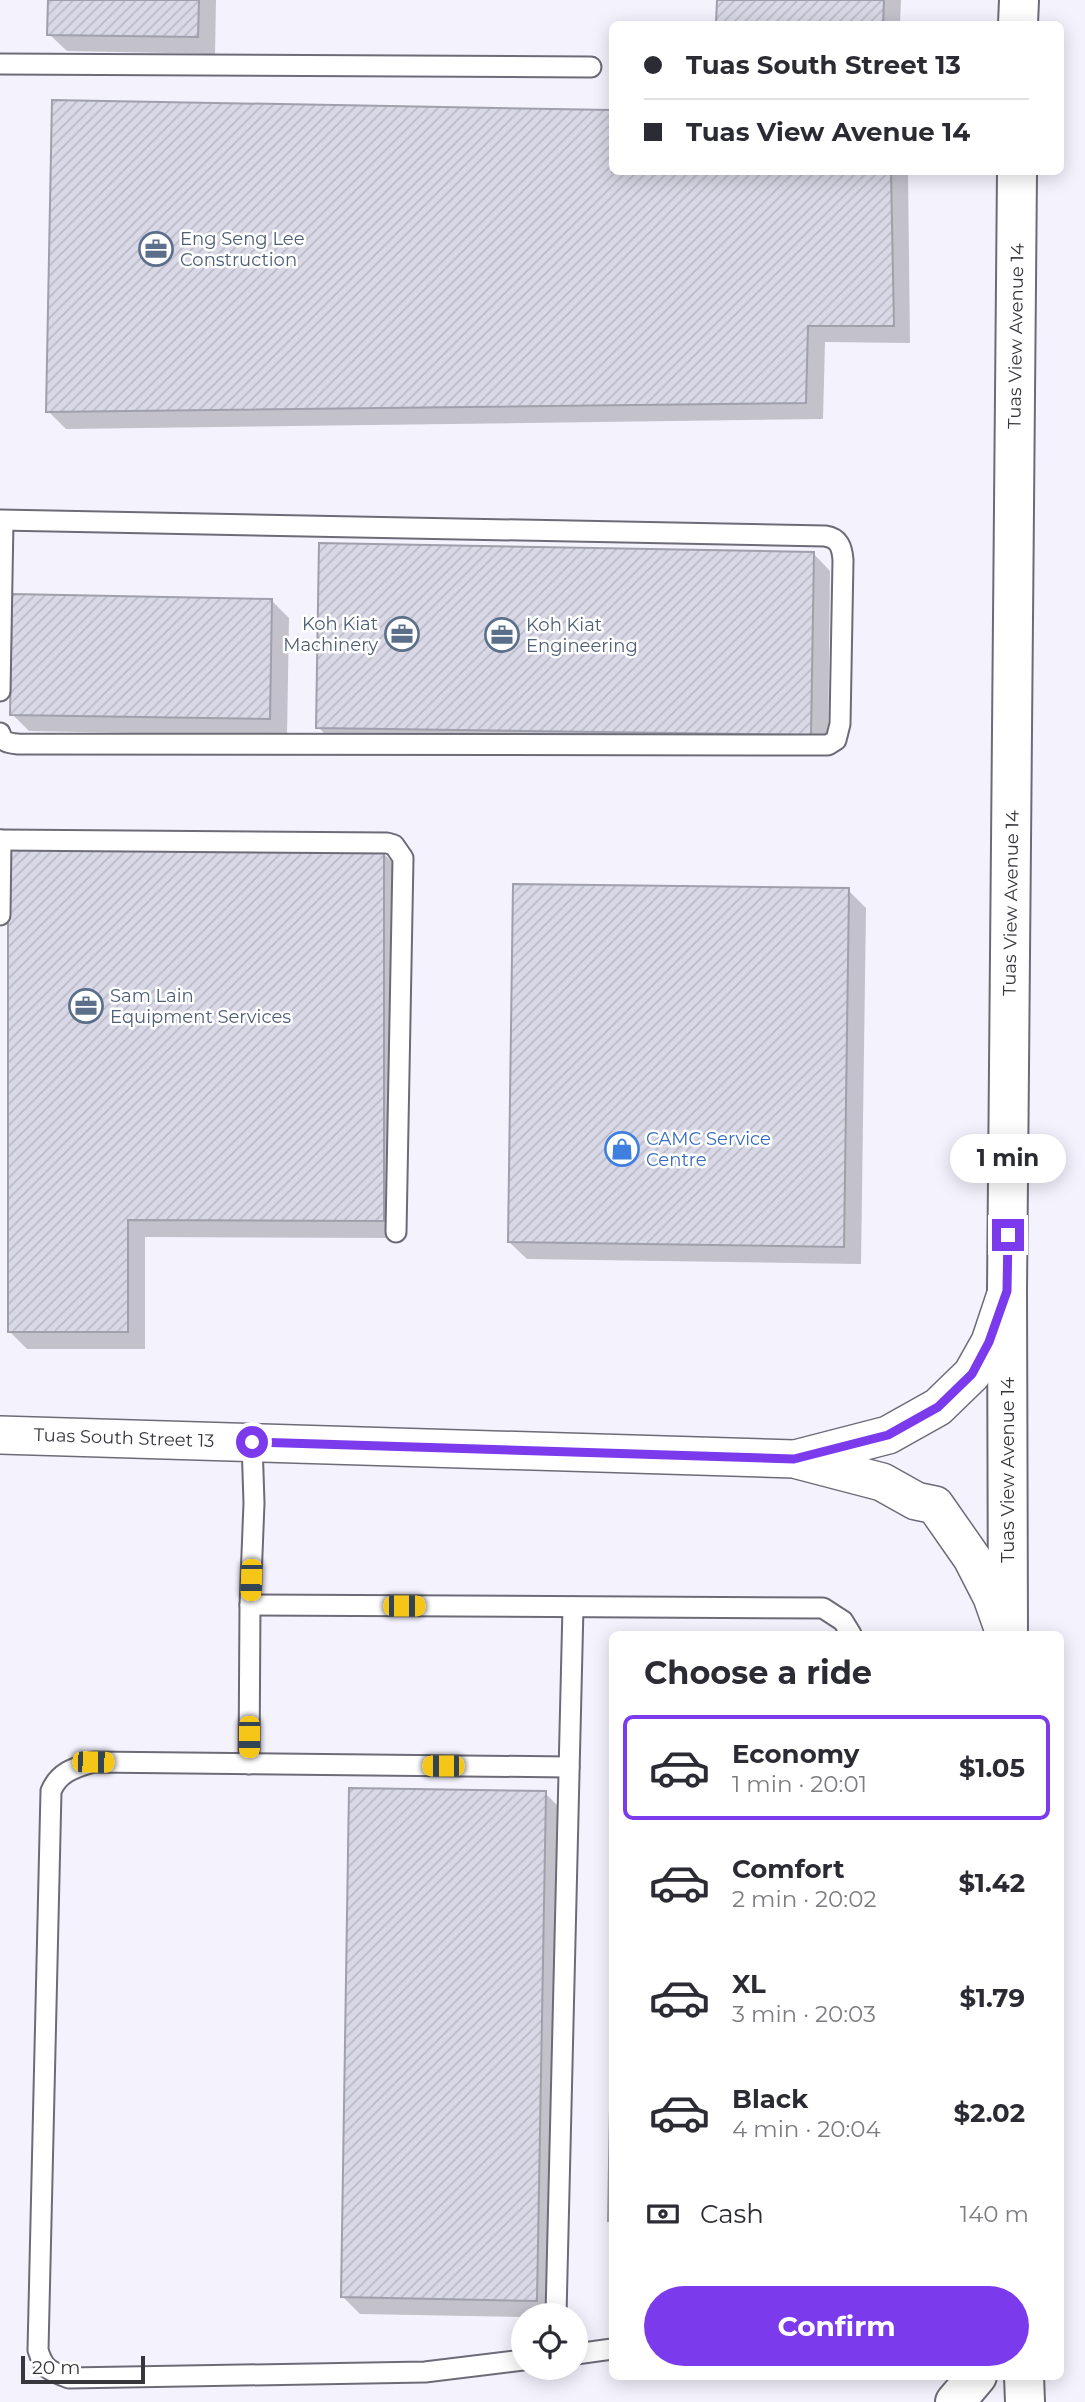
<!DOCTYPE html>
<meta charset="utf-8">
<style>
:root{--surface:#fff;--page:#f7f7f7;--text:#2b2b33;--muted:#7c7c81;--line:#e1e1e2;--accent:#7c3aed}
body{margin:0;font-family:Montserrat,sans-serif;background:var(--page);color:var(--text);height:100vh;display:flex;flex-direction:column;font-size:26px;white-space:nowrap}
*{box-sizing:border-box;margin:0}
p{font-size:23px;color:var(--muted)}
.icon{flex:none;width:38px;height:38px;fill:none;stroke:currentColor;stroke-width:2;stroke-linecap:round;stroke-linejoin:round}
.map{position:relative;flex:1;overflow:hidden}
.details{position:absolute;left:609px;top:1631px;width:455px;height:749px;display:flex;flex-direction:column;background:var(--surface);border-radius:10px;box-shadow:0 4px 18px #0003}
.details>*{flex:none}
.hud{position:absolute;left:609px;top:21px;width:455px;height:154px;border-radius:10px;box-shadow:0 4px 18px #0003;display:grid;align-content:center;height:154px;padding:0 35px;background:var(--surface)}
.buttons{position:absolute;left:511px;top:2303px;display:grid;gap:14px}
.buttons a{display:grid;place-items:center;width:77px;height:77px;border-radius:50%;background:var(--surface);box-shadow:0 4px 18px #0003;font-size:35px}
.scale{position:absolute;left:21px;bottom:18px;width:124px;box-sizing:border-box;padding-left:7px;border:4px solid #37363c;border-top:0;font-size:19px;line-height:24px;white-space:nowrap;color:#37363c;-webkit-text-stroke:5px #fff;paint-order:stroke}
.end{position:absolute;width:32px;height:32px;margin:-16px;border:9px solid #7c3aed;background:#fff;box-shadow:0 0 0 4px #fff}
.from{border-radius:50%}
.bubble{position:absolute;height:49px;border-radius:24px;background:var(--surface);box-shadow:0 4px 18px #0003;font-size:23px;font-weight:700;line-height:49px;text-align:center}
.car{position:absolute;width:21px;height:42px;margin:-21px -10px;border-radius:9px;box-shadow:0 0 5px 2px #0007;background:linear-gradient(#f5c518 24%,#345 0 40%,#f5c518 0 76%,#345 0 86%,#f5c518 0)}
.hud b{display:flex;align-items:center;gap:24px;height:66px;font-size:26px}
.hud b+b{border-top:2px solid var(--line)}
.hud i{width:18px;height:18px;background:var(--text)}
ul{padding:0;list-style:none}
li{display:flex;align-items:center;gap:21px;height:105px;margin:0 14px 10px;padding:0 21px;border:4px solid transparent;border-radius:10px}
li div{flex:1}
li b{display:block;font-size:26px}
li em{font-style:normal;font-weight:700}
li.selected{border-color:var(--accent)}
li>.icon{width:63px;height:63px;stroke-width:1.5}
h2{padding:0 35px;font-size:32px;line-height:84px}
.pay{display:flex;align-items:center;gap:18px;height:77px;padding:0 35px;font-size:26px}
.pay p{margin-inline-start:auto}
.button{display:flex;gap:14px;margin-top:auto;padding:14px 35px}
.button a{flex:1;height:80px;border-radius:42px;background:var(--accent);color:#fff;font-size:28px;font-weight:700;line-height:80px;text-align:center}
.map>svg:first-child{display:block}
.shadow{fill:#0003}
.building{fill:url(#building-hatch);stroke:#a09fac;stroke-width:2}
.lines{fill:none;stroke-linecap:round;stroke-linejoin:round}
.lane-casing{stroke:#6d6b77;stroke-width:23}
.street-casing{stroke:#6d6b77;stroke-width:40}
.secondary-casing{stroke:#6d6b77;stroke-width:42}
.lane{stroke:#fff;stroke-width:19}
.street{stroke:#fff;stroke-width:37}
.secondary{stroke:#fff;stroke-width:38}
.route{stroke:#7c3aed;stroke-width:9}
.labels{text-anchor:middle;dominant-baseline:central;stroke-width:5;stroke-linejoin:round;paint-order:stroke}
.service-label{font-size:18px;fill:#4e5e75;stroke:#fff;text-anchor:start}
.street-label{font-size:18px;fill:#37363c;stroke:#fff}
.shop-label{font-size:18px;fill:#366cbe;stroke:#fff;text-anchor:start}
</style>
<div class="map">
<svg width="1085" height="2402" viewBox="0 0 1085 2402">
<defs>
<pattern id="building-hatch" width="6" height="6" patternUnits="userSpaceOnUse" patternTransform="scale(1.75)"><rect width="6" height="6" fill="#d9d8e6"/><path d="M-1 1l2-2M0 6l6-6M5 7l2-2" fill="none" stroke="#bbbac6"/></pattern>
</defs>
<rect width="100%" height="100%" fill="#f4f2fd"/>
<g class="shadow">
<path d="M 50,0 L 216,0 L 215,54 L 67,51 L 49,34 Z"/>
<path d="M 719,0 L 901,0 L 900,24 L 718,24 Z"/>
<path d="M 53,102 L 612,112 L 612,172 L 908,172 L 910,343 L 825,342 L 823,419 L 66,429 L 48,411 Z"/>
<path d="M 813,553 L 830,571 L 828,752 L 335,744 L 318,727 Z"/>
<path d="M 272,601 L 289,618 L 287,736 L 29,731 L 12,714 Z"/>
<path d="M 383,853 L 401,871 L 400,1238 L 145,1237 L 145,1349 L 27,1349 L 9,1331 Z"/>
<path d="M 848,890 L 866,908 L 861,1264 L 527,1259 L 509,1242 Z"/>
<path d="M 545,1793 L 563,1811 L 554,2315 L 523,2315 L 523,2317 L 360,2314 L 343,2297 Z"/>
<path d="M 612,2080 L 612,2223 L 610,2220 Z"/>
</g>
<g class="building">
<path d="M 48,0 L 199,0 L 198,37 L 47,35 Z"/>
<path d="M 717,0 L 884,0 L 883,24 L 716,24 Z"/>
<path d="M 52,100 L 612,110 L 612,172 L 891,172 L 894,326 L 808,326 L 806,403 L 46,412 Z"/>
<path d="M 319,543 L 814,552 L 811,735 L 316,728 Z"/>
<path d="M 12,594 L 272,599 L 270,719 L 10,715 Z"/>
<path d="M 8,850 L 384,852 L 384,1221 L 128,1220 L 128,1332 L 8,1332 Z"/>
<path d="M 513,884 L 849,888 L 844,1247 L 508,1242 Z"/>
<path d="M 349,1788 L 546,1791 L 537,2301 L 341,2297 Z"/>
<path d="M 612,1996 L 612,2221 L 608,2221 Z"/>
</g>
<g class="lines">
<g class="lane-casing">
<g id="lane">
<path d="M 0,64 L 591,67"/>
<path d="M 0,520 L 825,536 C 839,538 842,547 843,560 L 840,724 L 836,740 L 828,745 L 18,744 C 9,743 3,743 0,733"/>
<path d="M 0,691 L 3,521"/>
<path d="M 0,840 L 387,843 L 394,845 L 403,858 L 396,1232"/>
<path d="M 0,915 L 1,840"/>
<path d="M 250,1605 L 823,1608 L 843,1621 L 851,1634"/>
<path d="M 249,1764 L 250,1605 L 254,1503 L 252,1442"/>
<path d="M 556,2315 L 573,1607"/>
<path d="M 576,2354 L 612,2349"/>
<path d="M 523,2360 L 425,2372 L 69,2378 C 50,2371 44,2370 38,2350 L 51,1791 C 59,1772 74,1768 93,1762 L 569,1767"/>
</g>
</g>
<g class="street-casing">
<g id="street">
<path d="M 0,1435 L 794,1459 L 882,1482 L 916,1501 L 935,1505 L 972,1558 L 992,1597 L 1005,1634"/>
<path d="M 799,1458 L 888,1435 L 938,1407 L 972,1374 L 990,1342 L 1005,1297"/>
</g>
</g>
<g class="secondary-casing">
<g id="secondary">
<path d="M 1018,24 L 1019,0"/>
<path d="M 1008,1634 L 1007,1291 L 1017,172"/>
<path d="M 1024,2376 L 1025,2402"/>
<path d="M 955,2402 L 977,2376"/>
</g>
</g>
<use href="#lane" class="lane"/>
<use href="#street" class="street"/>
<use href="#secondary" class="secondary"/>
</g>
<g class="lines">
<path class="route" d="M 252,1442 L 794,1459 L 888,1435 L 938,1407 L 972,1374 L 989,1342 L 1007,1291 L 1008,1235"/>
</g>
<defs>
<g id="office-ring" transform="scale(1.75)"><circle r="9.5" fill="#fff" stroke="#5c6f8a" stroke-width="1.5"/><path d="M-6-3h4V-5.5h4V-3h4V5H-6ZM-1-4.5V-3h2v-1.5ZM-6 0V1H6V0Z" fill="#5c6f8a"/></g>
<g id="shop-ring" transform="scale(1.75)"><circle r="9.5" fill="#fff" stroke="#3f7fe0" stroke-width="1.5"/><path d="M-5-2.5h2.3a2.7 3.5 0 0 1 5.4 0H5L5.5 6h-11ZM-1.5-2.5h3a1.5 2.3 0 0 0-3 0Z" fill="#3f7fe0"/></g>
</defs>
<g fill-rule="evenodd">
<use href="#office-ring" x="156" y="249"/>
<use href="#office-ring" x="402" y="634"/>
<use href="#office-ring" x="502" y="635"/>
<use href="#office-ring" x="86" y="1006"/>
<use href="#shop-ring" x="622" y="1149"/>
</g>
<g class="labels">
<g class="service-label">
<text x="180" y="239">Eng Seng Lee<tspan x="180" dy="21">Construction</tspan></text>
<text x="378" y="624" text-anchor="end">Koh Kiat<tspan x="378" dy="21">Machinery</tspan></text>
<text x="526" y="625">Koh Kiat<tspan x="526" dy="21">Engineering</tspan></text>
<text x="110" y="996">Sam Lain<tspan x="110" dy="21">Equipment Services</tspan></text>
</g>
<g class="street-label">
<text transform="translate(1016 336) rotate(-89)">Tuas View Avenue 14</text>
<text transform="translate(1011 903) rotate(-89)">Tuas View Avenue 14</text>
<text transform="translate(124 1438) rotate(2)">Tuas South Street 13</text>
<text transform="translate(1008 1470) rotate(-90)">Tuas View Avenue 14</text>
</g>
<g class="shop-label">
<text x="646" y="1139">CAMC Service<tspan x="646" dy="21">Centre</tspan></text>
</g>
</g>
</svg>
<div class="buttons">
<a><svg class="icon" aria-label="locate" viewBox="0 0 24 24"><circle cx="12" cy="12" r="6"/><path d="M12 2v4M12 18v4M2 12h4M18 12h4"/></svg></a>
</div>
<div class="scale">20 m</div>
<i class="end from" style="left:252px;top:1442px"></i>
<i class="end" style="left:1008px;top:1235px"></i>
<div class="bubble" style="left:950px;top:1134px;width:116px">1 min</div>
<i class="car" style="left:251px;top:1580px;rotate:182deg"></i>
<i class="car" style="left:404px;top:1606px;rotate:90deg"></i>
<i class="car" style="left:249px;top:1737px;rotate:180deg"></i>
<i class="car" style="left:93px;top:1762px;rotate:91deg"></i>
<i class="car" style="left:443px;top:1766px;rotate:270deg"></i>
<div class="hud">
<b><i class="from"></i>Tuas South Street 13</b>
<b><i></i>Tuas View Avenue 14</b>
</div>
<section class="details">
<h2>Choose a ride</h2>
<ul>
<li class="selected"><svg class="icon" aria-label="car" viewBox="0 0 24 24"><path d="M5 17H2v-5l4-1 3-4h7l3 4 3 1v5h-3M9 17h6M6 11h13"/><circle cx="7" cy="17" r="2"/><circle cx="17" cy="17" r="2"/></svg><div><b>Economy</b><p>1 min · 20:01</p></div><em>$1.05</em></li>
<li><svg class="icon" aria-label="car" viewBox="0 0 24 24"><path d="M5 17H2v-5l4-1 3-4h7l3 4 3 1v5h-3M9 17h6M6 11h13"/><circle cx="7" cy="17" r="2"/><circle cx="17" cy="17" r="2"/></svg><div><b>Comfort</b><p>2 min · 20:02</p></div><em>$1.42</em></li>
<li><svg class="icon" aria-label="car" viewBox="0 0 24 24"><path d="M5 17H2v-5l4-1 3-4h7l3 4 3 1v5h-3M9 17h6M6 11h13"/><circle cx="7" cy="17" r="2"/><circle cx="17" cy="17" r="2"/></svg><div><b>XL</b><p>3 min · 20:03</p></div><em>$1.79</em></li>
<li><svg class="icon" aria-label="car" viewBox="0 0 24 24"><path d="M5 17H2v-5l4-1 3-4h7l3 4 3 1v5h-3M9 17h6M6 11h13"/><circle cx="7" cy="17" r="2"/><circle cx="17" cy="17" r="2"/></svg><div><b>Black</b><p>4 min · 20:04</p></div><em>$2.02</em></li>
</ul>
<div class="pay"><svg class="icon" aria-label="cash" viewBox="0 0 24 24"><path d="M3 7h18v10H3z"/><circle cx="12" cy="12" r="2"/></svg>Cash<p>140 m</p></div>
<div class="button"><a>Confirm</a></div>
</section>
</div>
